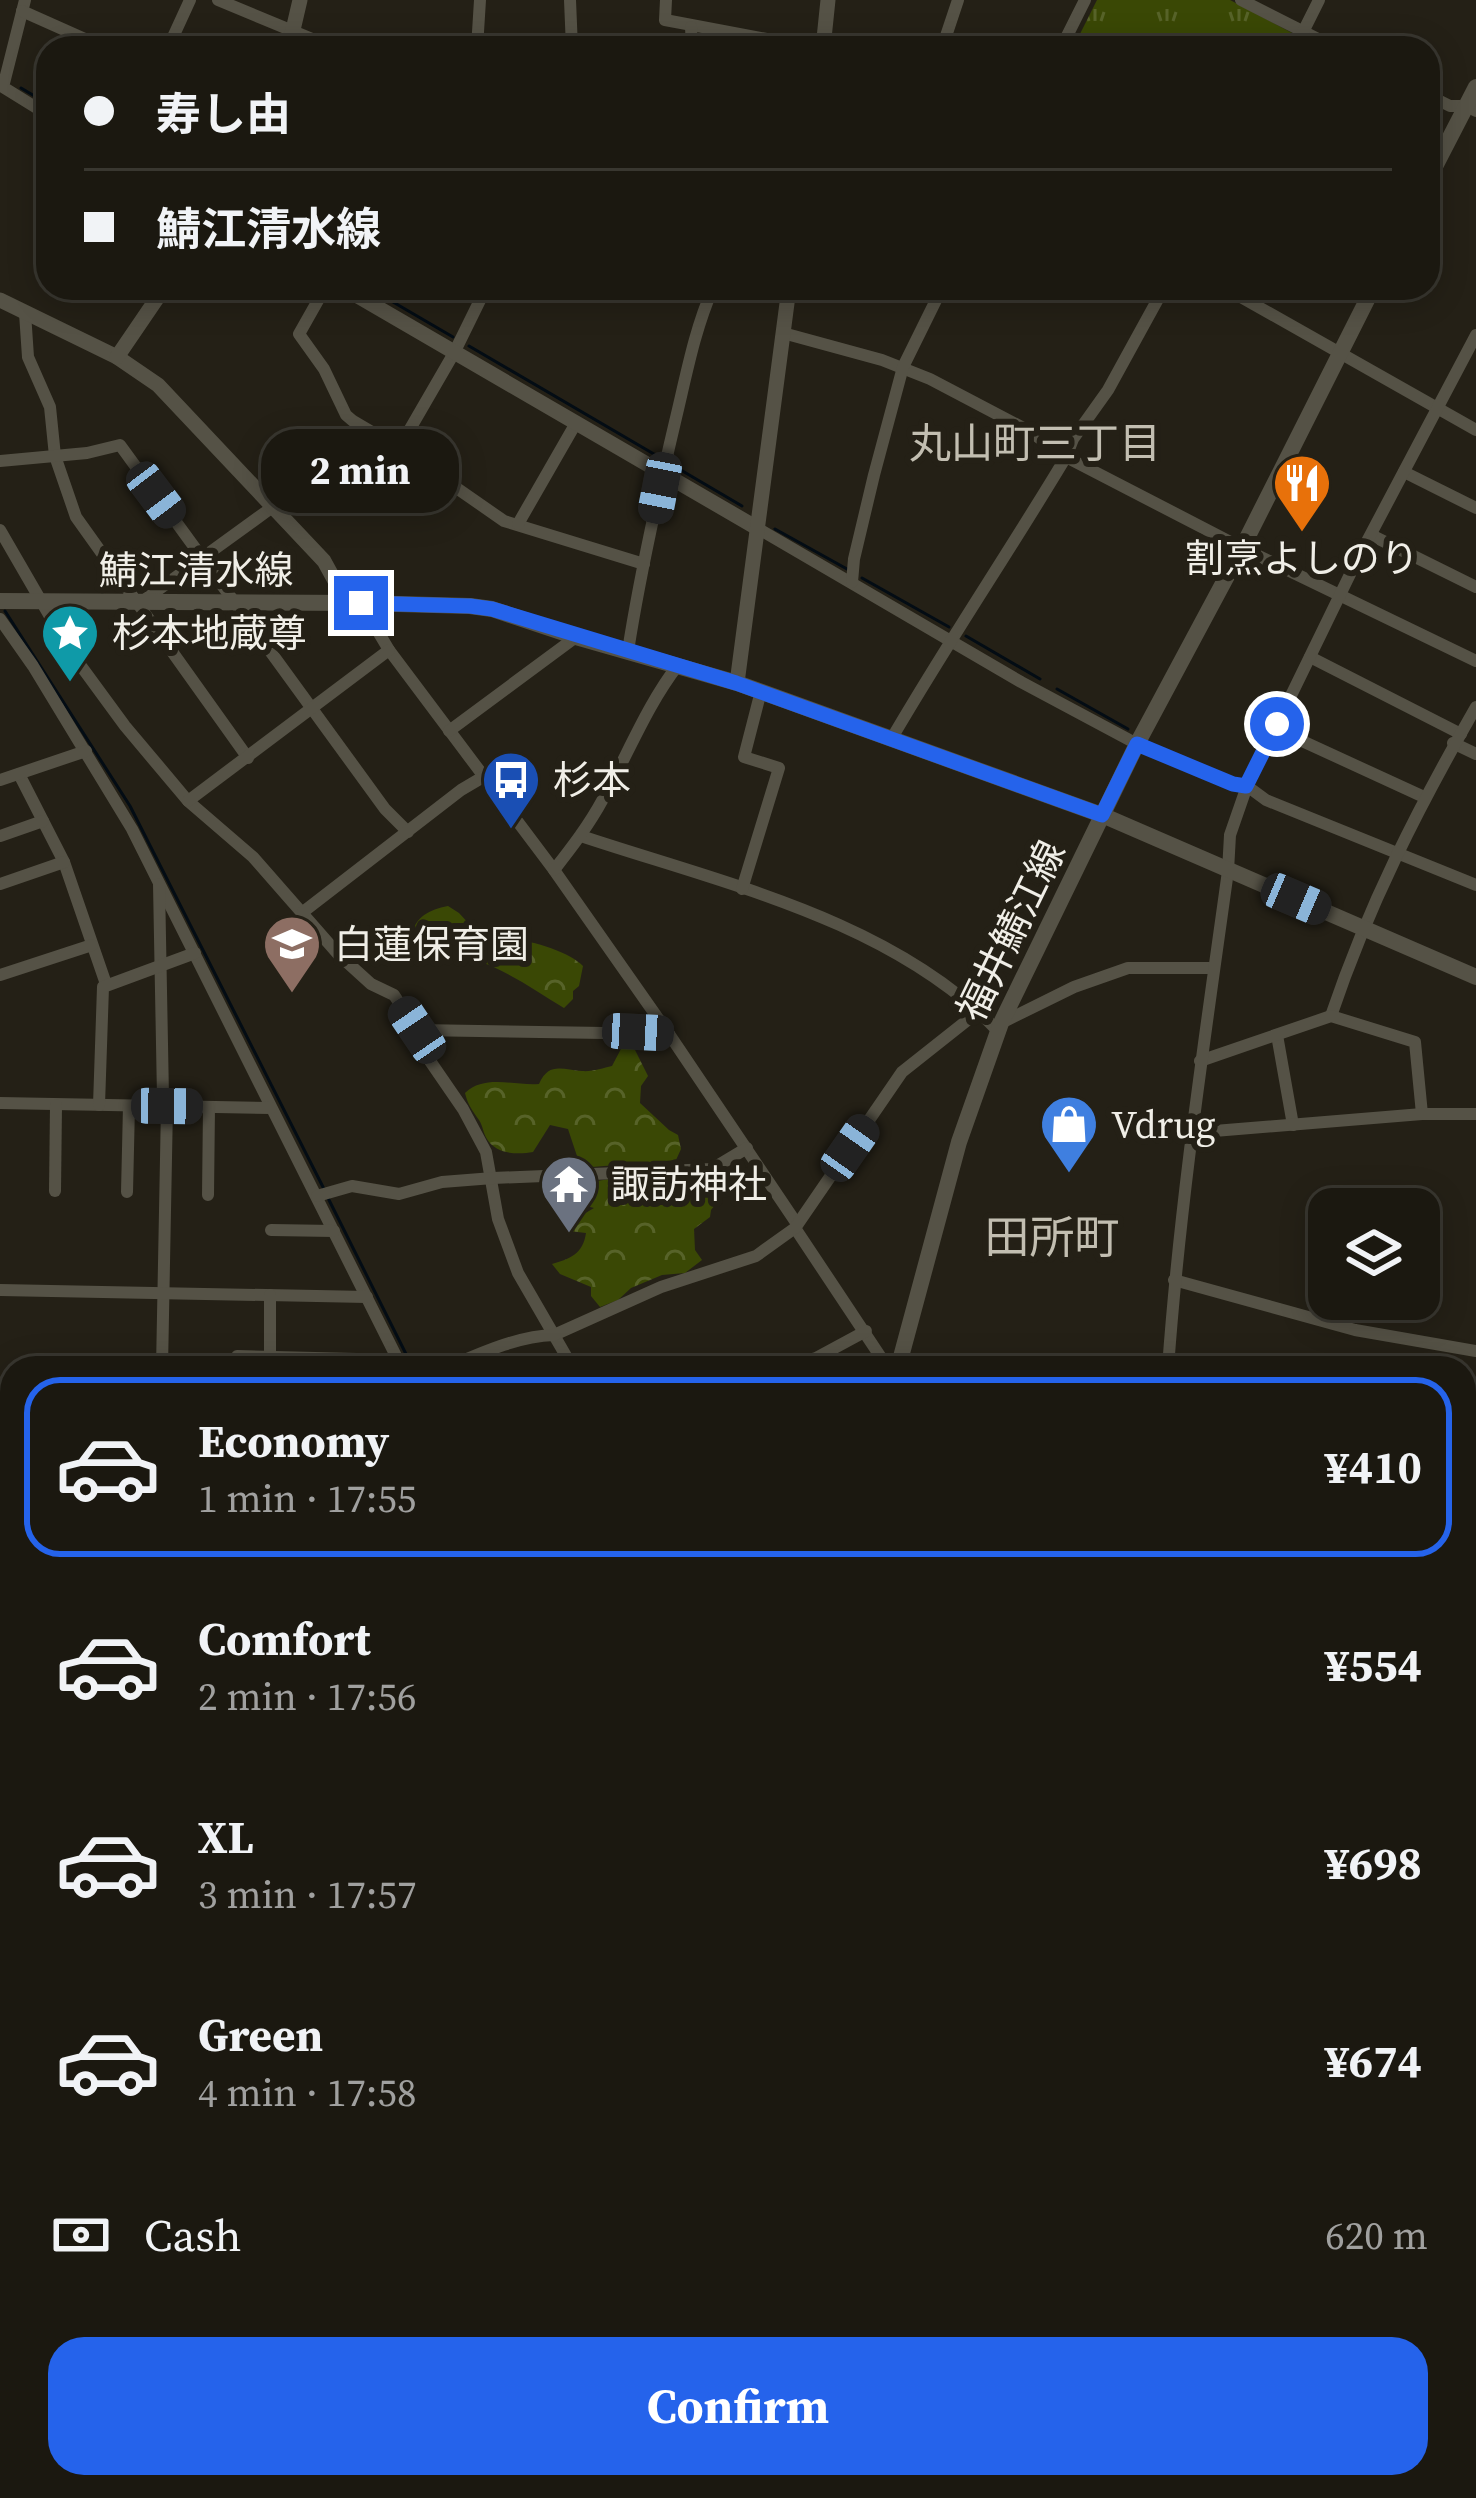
<!DOCTYPE html>
<meta charset="utf-8">
<style>
:root{--surface:#1b1810;--page:#28251e;--text:#f1f3f6;--muted:#a0a09f;--line:#393730;--accent:#2563eb}
body{margin:0;font-family:"Source Serif 4","Noto Sans JP",serif;background:var(--page);color:var(--text);height:100vh;display:flex;flex-direction:column;font-size:45px;white-space:nowrap}
*{box-sizing:border-box;margin:0}
p{font-size:39px;color:var(--muted)}
.icon{flex:none;width:66px;height:66px;fill:none;stroke:currentColor;stroke-width:2;stroke-linecap:round;stroke-linejoin:round}
.map{position:relative;flex:1;overflow:hidden}
.drawer{position:absolute;left:0px;top:1356px;width:1476px;height:1143px;display:flex;flex-direction:column;background:var(--surface);border-radius:36px 36px 0 0;box-shadow:0 6px 30px #0003,0 0 0 3px var(--line)}
.drawer>*{flex:none}
.guide{position:absolute;left:36px;top:36px;width:1404px;height:264px;border-radius:36px;box-shadow:0 6px 30px #0003,0 0 0 3px var(--line);display:grid;align-content:center;height:264px;padding:0 48px;background:var(--surface)}
.tools{position:absolute;left:1308px;top:1188px;display:grid;gap:24px}
.tools a{display:grid;place-items:center;width:132px;height:132px;border-radius:24px;background:var(--surface);box-shadow:0 6px 30px #0003,0 0 0 3px var(--line);font-size:60px}
.end{position:absolute;width:54px;height:54px;margin:-27px;border:15px solid #2563eb;background:#fff;box-shadow:0 0 0 6px #fff}
.from{border-radius:50%}
.bubble{position:absolute;height:84px;border-radius:36px;background:var(--surface);box-shadow:0 6px 30px #0003,0 0 0 3px var(--line);font-size:39px;font-weight:700;line-height:84px;text-align:center}
.car{position:absolute;width:36px;height:72px;margin:-36px -18px;border-radius:15px;box-shadow:0 0 9px 3px #0007;background:linear-gradient(#222 24%,#8ab4d8 0 40%,#222 0 76%,#8ab4d8 0 86%,#222 0)}
.guide b{display:flex;align-items:center;gap:42px;height:114px;font-size:45px}
.guide b+b{border-top:3px solid var(--line)}
.guide i{width:30px;height:30px;background:var(--text)}
ul{padding:21px 0 0;list-style:none}
li{display:flex;align-items:center;gap:36px;height:180px;margin:0 24px 18px;padding:0 24px;border:6px solid transparent;border-radius:36px}
li div{flex:1}
li b{display:block;font-size:45px}
li em{font-style:normal;font-weight:700}
li.on{border-color:var(--accent)}
li>.icon{width:108px;height:108px;stroke-width:1.5}
.pay{display:flex;align-items:center;gap:30px;height:132px;padding:0 48px;font-size:45px}
.pay p{margin-inline-start:auto}
.primary-button{display:flex;gap:24px;margin-top:auto;padding:24px 48px}
.primary-button a{flex:1;height:138px;border-radius:36px;background:var(--accent);color:#fff;font-size:48px;font-weight:700;line-height:138px;text-align:center}
.map>svg:first-child{display:block}
.forest{fill:url(#forest-crowns)}
.park{fill:url(#park-tufts)}
.lines{fill:none;stroke-linecap:round;stroke-linejoin:round}
.stream{stroke:#030c14;stroke-width:3}
.minor{stroke:#555246;stroke-width:12}
.tertiary{stroke:#555246;stroke-width:15}
.secondary{stroke:#555246;stroke-width:16}
.trunk{stroke:#80a8d9;stroke-width:18}
.route{stroke:#2563eb;stroke-width:15}
.labels{text-anchor:middle;dominant-baseline:central;stroke-width:12;stroke-linejoin:round;paint-order:stroke}
.poi-label{font-size:39px;fill:#f0eee7;stroke:#242016;text-anchor:start}
.street-label{font-size:39px;fill:#f0eee7;stroke:#242016}
.neighbourhood-label{font-size:42px;fill:#c2beb1;stroke:#242016}
.quarter-label{font-size:45px;fill:#c2beb1;stroke:#242016}
</style>
<div class="map">
<svg width="1476" height="2498" viewBox="0 0 1476 2498">
<defs>
<pattern id="forest-crowns" width="20" height="18" patternUnits="userSpaceOnUse" patternTransform="scale(3)"><rect width="20" height="18" fill="#3a4805"/><path d="M2 6a3 3 0 1 1 6 0M12 15a3 3 0 1 1 6 0" fill="none" stroke="#576329"/></pattern>
<pattern id="park-tufts" width="24" height="20" patternUnits="userSpaceOnUse" patternTransform="scale(3)"><rect width="24" height="20" fill="#3a4805"/><path d="M3 7l-1-3M5 7V3M7 7l1-3M15 17l-1-3M17 17v-4M19 17l1-3" fill="none" stroke="#576329"/></pattern>
</defs>
<rect width="100%" height="100%" fill="#242016"/>
<g class="forest">
<path d="M 448,906 L 459,913 L 482,938 C 507,933 566,948 583,966 L 579,986 L 573,991 L 573,999 L 564,1008 C 523,983 478,949 428,954 L 411,936 C 416,916 429,910 448,906 Z"/>
<path d="M 630,1046 L 635,1050 L 648,1076 L 641,1086 L 640,1103 L 669,1130 L 678,1135 L 681,1149 L 676,1160 L 592,1167 L 577,1156 L 568,1129 L 550,1125 L 533,1152 C 517,1155 496,1154 487,1139 C 483,1133 483,1126 479,1120 C 472,1110 468,1105 465,1093 C 485,1074 514,1086 539,1084 C 549,1061 563,1070 582,1071 C 592,1072 603,1068 612,1066 L 622,1047 Z"/>
<path d="M 670,1175 C 692,1176 715,1172 723,1195 L 711,1210 L 710,1217 L 694,1229 L 695,1250 L 702,1260 L 685,1273 L 662,1275 L 631,1288 L 618,1300 L 600,1307 L 591,1296 L 591,1287 L 560,1274 L 552,1264 C 570,1259 583,1254 586,1233 L 569,1231 L 567,1224 L 594,1208 L 572,1202 L 563,1196 L 564,1186 L 610,1179 Z"/>
</g>
<path class="park" d="M 1097,0 L 1230,0 L 1292,33 L 1284,48 L 1073,48 Z"/>
<g class="lines">
<g class="stream">
<path d="M 21,88 L 48,104"/>
<path d="M 369,288 L 453,337"/>
<path d="M 469,346 L 659,457"/>
<path d="M 674,466 L 742,506"/>
<path d="M 775,529 L 847,569"/>
<path d="M 862,578 L 949,627"/>
<path d="M 5,611 L 130,806 L 324,1189"/>
<path d="M 966,636 L 1040,679"/>
<path d="M 1057,689 L 1128,729"/>
<path d="M 328,1198 L 413,1368"/>
</g>
<g class="minor">
<path d="M 25,0 L 3,87 L 48,115"/>
<path d="M 218,0 L 334,48"/>
<path d="M 570,0 L 572,48"/>
<path d="M 666,0 L 665,20 L 815,48"/>
<path d="M 1241,0 L 1336,48"/>
<path d="M 22,11 L 105,48"/>
<path d="M 691,27 L 692,48"/>
<path d="M 168,48 L 190,0"/>
<path d="M 477,48 L 480,0"/>
<path d="M 942,48 L 958,0"/>
<path d="M 1061,48 L 1085,0"/>
<path d="M 1295,48 L 1319,0"/>
<path d="M 1428,95 L 1450,106 L 1466,106 L 1476,111"/>
<path d="M 325,288 L 299,334 L 324,369 L 346,415 L 353,421 L 399,448 L 504,521 L 644,564"/>
<path d="M 1225,288 L 1476,430"/>
<path d="M 25,313 L 28,357 L 50,407 L 55,456 L 76,517 L 248,758"/>
<path d="M 783,333 L 882,360 L 930,379 L 1031,432 L 1066,457 L 1242,548 L 1476,661"/>
<path d="M 399,448 L 454,353 L 486,288"/>
<path d="M 0,461 L 87,453 L 120,445 L 385,809 L 408,832"/>
<path d="M 1404,472 L 1476,508"/>
<path d="M 518,524 L 576,423"/>
<path d="M 757,528 L 1021,682 L 1137,744 L 1233,784 L 1247,786 L 1266,800 L 1476,885"/>
<path d="M 0,530 L 70,651 L 125,726 L 188,801 L 253,857 L 338,954 L 371,984 L 394,995 L 417,1030 L 430,1061 L 463,1109 L 486,1152 L 498,1219 L 518,1273 L 573,1368"/>
<path d="M 1371,535 L 1476,587"/>
<path d="M 852,582 L 854,559 L 874,475 L 903,367 L 942,288"/>
<path d="M 140,603 L 274,506"/>
<path d="M 361,603 L 389,650 L 554,870 L 669,1034 L 797,1224"/>
<path d="M 0,619 L 33,666 L 132,829 L 402,1368"/>
<path d="M 628,651 C 640,574 657,498 675,422 C 686,377 694,331 713,288"/>
<path d="M 1310,657 L 1461,734"/>
<path d="M 1276,729 L 1424,797"/>
<path d="M 449,731 L 576,637"/>
<path d="M 892,738 C 948,642 1009,552 1066,457 L 1073,439 L 1108,390 L 1164,288"/>
<path d="M 1453,743 L 1476,754"/>
<path d="M 19,774 L 64,862 L 106,984"/>
<path d="M 0,780 L 86,751"/>
<path d="M 188,801 L 389,650"/>
<path d="M 0,836 L 43,821"/>
<path d="M 581,836 C 722,883 892,920 998,1031"/>
<path d="M 554,870 C 572,847 589,825 603,799 C 628,754 647,705 678,665"/>
<path d="M 0,884 L 64,862"/>
<path d="M 159,884 L 163,1097 L 167,1106 L 162,1368"/>
<path d="M 742,889 L 779,768 L 744,757 L 761,691"/>
<path d="M 303,912 L 461,790 L 483,777"/>
<path d="M 0,975 L 92,945"/>
<path d="M 1331,1016 C 1368,906 1418,808 1476,707"/>
<path d="M 1001,1023 L 1074,987 L 1128,968 L 1213,968"/>
<path d="M 417,1030 L 669,1034"/>
<path d="M 1277,1035 L 1293,1125"/>
<path d="M 1200,1061 L 1331,1016 L 1415,1042 L 1422,1114"/>
<path d="M 0,1103 L 271,1108"/>
<path d="M 99,1105 L 103,987 L 195,953"/>
<path d="M 1190,1133 L 1422,1114 L 1476,1114"/>
<path d="M 55,1191 L 56,1105"/>
<path d="M 127,1192 L 129,1106"/>
<path d="M 208,1195 L 209,1107"/>
<path d="M 317,1196 L 352,1186 L 399,1194 L 442,1182 L 493,1178 L 712,1169 L 747,1148"/>
<path d="M 795,1228 L 888,1368"/>
<path d="M 271,1230 L 334,1231"/>
<path d="M 1174,1280 L 1355,1330 L 1476,1351"/>
<path d="M 0,1290 L 367,1297"/>
<path d="M 237,1356 L 398,1360"/>
<path d="M 270,1357 L 270,1295"/>
<path d="M 446,1368 C 479,1354 517,1336 554,1335 L 661,1287 L 756,1256 L 795,1228 L 902,1072 L 979,1011"/>
<path d="M 784,1368 L 816,1358 L 866,1331"/>
<path d="M 1168,1368 C 1180,1201 1205,1037 1228,871 L 1230,835 L 1247,786 L 1355,564 L 1476,335"/>
<path d="M 0,1478 L 12,1478"/>
<path d="M 1464,1504 L 1476,1506"/>
<path d="M 0,1665 L 12,1665"/>
<path d="M 1464,1741 L 1476,1742"/>
<path d="M 0,1854 L 12,1854"/>
<path d="M 0,2064 L 12,2065"/>
<path d="M 0,2253 L 12,2253"/>
<path d="M 1464,2397 L 1476,2414"/>
<path d="M 766,2487 L 766,2498"/>
<path d="M 888,2487 L 889,2498"/>
<path d="M 99,2498 L 99,2487"/>
<path d="M 140,2498 L 140,2487"/>
<path d="M 269,2498 L 270,2487"/>
<path d="M 348,2498 L 348,2487"/>
<path d="M 422,2498 L 422,2487"/>
<path d="M 826,2498 L 826,2487"/>
<path d="M 1130,2498 L 1131,2487"/>
</g>
<g class="tertiary">
<path d="M 286,48 L 293,30 L 300,0"/>
<path d="M 823,48 L 828,0"/>
<path d="M 344,288 L 757,528"/>
<path d="M 0,300 L 117,357 L 158,385 L 324,561 L 347,603"/>
<path d="M 117,357 L 164,288"/>
<path d="M 737,683 L 789,288"/>
<path d="M 1464,1624 L 1476,1592"/>
<path d="M 1464,2103 L 1476,2105"/>
<path d="M 1441,2498 L 1442,2487"/>
</g>
<g class="secondary">
<path d="M 1428,180 L 1476,87"/>
<path d="M 0,601 L 361,603 L 470,606 L 492,609 L 576,637 L 737,683 L 1102,815 L 1476,977"/>
<path d="M 898,1368 L 959,1142 L 1001,1023 L 1137,744 L 1242,548 L 1373,288"/>
<path d="M 1464,1989 L 1476,1989"/>
</g>
<g class="trunk">
<path d="M 0,1959 L 12,1959"/>
<path d="M 670,2498 L 670,2487"/>
</g>
</g>
<g class="lines">
<path class="route" d="M 361,603 L 470,606 L 492,609 L 736,683 L 1102,815 L 1137,744 L 1233,784 L 1246,786 L 1277,724"/>
</g>
<defs>
<g id="restaurant-pin" transform="scale(3)"><path d="M0 17L-7.5 6A9.5 9.5 0 1 1 7.5 6Z" fill="#e8710a" stroke="#242016"/><path d="M-5-6h1v4h1v-4h1v4h1v-4h1v5L-1.5 .5V6h-2V.5L-5-1ZM5-6V6H3V1.5H1.5Q1.5-4 5-6Z" fill="#fff"/></g>
<g id="sight-pin" transform="scale(3)"><path d="M0 17L-7.5 6A9.5 9.5 0 1 1 7.5 6Z" fill="#0f9aa8" stroke="#242016"/><path d="M0-6L1.8-2.2L6-1.7L2.9 1.2L3.7 5.4L0 3.3L-3.7 5.4L-2.9 1.2L-6-1.7L-1.8-2.2Z" fill="#fff"/></g>
<g id="bus-pin" transform="scale(3)"><path d="M0 17L-7.5 6A9.5 9.5 0 1 1 7.5 6Z" fill="#1a4fb4" stroke="#242016"/><path d="M-5-6H5V4H4V6H2V4H-2V6H-4V4H-5ZM-3.5-4V0h7V-4ZM-3.5 1.2v1.5H-2V1.2ZM2 1.2v1.5H3.5V1.2Z" fill="#fff"/></g>
<g id="school-pin" transform="scale(3)"><path d="M0 17L-7.5 6A9.5 9.5 0 1 1 7.5 6Z" fill="#8d6e63" stroke="#242016"/><path d="M0-5L7-2L0 1L-7-2ZM-4 1L0 2.5L4 1V4Q0 6-4 4Z" fill="#fff"/></g>
<g id="shop-pin" transform="scale(3)"><path d="M0 17L-7.5 6A9.5 9.5 0 1 1 7.5 6Z" fill="#3f7fe0" stroke="#242016"/><path d="M-5-2.5h2.3a2.7 3.5 0 0 1 5.4 0H5L5.5 6h-11ZM-1.5-2.5h3a1.5 2.3 0 0 0-3 0Z" fill="#fff"/></g>
<g id="temple-pin" transform="scale(3)"><path d="M0 17L-7.5 6A9.5 9.5 0 1 1 7.5 6Z" fill="#6b7280" stroke="#242016"/><path d="M0-6L5-2H3V0L6.5 2.5H4V6H1.5V3h-3V6H-4V2.5H-6.5L-3 0V-2H-5Z" fill="#fff"/></g>
</defs>
<g fill-rule="evenodd">
<use href="#restaurant-pin" x="1302" y="483"/>
<use href="#sight-pin" x="70" y="633"/>
<use href="#bus-pin" x="511" y="780"/>
<use href="#school-pin" x="292" y="944"/>
<use href="#shop-pin" x="1069" y="1124"/>
<use href="#temple-pin" x="569" y="1184"/>
</g>
<g class="labels">
<g class="poi-label">
<text x="1302" y="558" text-anchor="middle">割烹よしのり</text>
<text x="112" y="633">杉本地蔵尊</text>
<text x="553" y="780">杉本</text>
<text x="334" y="944">白蓮保育園</text>
<text x="1111" y="1124">Vdrug</text>
<text x="611" y="1184">諏訪神社</text>
</g>
<g class="street-label">
<text x="196" y="570">鯖江清水線</text>
<text transform="translate(1011 931) rotate(-64)">福井鯖江線</text>
</g>
<g class="neighbourhood-label">
<text x="1035" y="443">丸山町三丁目</text>
</g>
<g class="quarter-label">
<text x="1052" y="1237">田所町</text>
</g>
</g>
</svg>
<div class="tools">
<a><svg class="icon" aria-label="layers" viewBox="0 0 24 24"><path d="M12 4l9 5-9 5-9-5zM3 14l9 5 9-5"/></svg></a>
</div>
<i class="end from" style="left:1277px;top:724px"></i>
<i class="end" style="left:361px;top:603px"></i>
<div class="bubble" style="left:261px;top:429px;width:198px">2 min</div>
<i class="car" style="left:660px;top:488px;rotate:191deg"></i>
<i class="car" style="left:156px;top:495px;rotate:143deg"></i>
<i class="car" style="left:1296px;top:899px;rotate:113deg"></i>
<i class="car" style="left:417px;top:1030px;rotate:326deg"></i>
<i class="car" style="left:638px;top:1032px;rotate:93deg"></i>
<i class="car" style="left:167px;top:1106px;rotate:91deg"></i>
<i class="car" style="left:850px;top:1148px;rotate:35deg"></i>
<div class="guide">
<b><i class="from"></i>寿し由</b>
<b><i></i>鯖江清水線</b>
</div>
<section class="drawer">
<ul>
<li class="on"><svg class="icon" aria-label="car" viewBox="0 0 24 24"><path d="M5 17H2v-5l4-1 3-4h7l3 4 3 1v5h-3M9 17h6M6 11h13"/><circle cx="7" cy="17" r="2"/><circle cx="17" cy="17" r="2"/></svg><div><b>Economy</b><p>1 min · 17:55</p></div><em>¥410</em></li>
<li><svg class="icon" aria-label="car" viewBox="0 0 24 24"><path d="M5 17H2v-5l4-1 3-4h7l3 4 3 1v5h-3M9 17h6M6 11h13"/><circle cx="7" cy="17" r="2"/><circle cx="17" cy="17" r="2"/></svg><div><b>Comfort</b><p>2 min · 17:56</p></div><em>¥554</em></li>
<li><svg class="icon" aria-label="car" viewBox="0 0 24 24"><path d="M5 17H2v-5l4-1 3-4h7l3 4 3 1v5h-3M9 17h6M6 11h13"/><circle cx="7" cy="17" r="2"/><circle cx="17" cy="17" r="2"/></svg><div><b>XL</b><p>3 min · 17:57</p></div><em>¥698</em></li>
<li><svg class="icon" aria-label="car" viewBox="0 0 24 24"><path d="M5 17H2v-5l4-1 3-4h7l3 4 3 1v5h-3M9 17h6M6 11h13"/><circle cx="7" cy="17" r="2"/><circle cx="17" cy="17" r="2"/></svg><div><b>Green</b><p>4 min · 17:58</p></div><em>¥674</em></li>
</ul>
<div class="pay"><svg class="icon" aria-label="cash" viewBox="0 0 24 24"><path d="M3 7h18v10H3z"/><circle cx="12" cy="12" r="2"/></svg>Cash<p>620 m</p></div>
<div class="primary-button"><a>Confirm</a></div>
</section>
</div>
